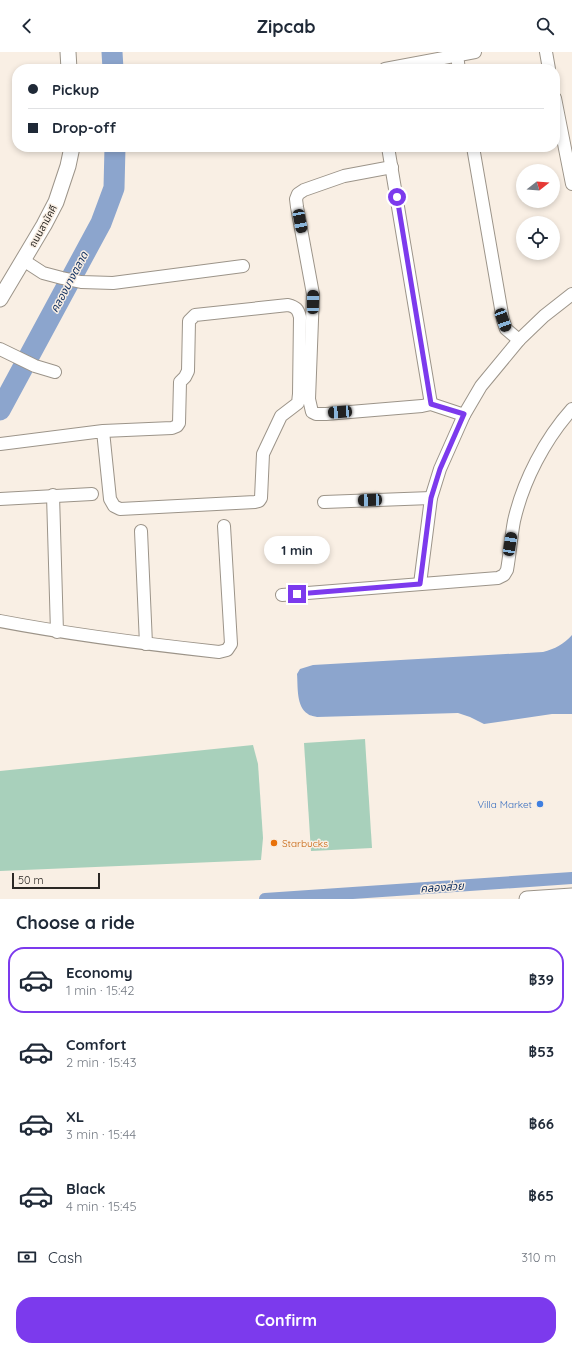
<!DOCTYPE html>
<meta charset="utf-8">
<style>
:root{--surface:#fff;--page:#f6f6f7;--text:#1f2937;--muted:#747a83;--line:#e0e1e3;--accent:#7c3aed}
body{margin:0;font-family:Quicksand,"Noto Sans Thai",sans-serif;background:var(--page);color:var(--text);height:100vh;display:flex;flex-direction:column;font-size:15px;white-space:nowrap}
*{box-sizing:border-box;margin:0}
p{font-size:13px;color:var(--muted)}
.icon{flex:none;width:22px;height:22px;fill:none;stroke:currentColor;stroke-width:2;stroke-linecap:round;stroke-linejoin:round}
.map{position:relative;height:847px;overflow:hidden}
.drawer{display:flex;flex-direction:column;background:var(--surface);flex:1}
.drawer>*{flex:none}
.guide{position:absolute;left:12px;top:12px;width:548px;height:88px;border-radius:16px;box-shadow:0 2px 6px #0003;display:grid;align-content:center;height:88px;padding:0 16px;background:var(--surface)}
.needle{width:26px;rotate:73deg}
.controls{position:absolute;left:516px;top:112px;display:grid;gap:8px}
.controls a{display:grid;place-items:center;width:44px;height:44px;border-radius:50%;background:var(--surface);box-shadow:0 2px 6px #0003;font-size:20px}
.scale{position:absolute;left:12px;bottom:10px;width:88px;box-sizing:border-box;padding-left:4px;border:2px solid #2b2824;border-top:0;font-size:11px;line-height:14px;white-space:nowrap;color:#2b2824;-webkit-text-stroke:3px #f9efe4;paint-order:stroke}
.end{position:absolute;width:18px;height:18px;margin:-9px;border:5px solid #7c3aed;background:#fff;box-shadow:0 0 0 2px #fff}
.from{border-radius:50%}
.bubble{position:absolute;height:28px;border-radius:14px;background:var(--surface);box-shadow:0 2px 6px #0003;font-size:13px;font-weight:700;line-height:28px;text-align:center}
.car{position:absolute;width:12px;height:24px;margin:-12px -6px;border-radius:5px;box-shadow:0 0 3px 1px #0007;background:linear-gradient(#222 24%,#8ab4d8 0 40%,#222 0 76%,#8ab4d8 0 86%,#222 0)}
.guide b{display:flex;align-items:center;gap:14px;height:38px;font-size:15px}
.guide b+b{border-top:1px solid var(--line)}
.guide i{width:10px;height:10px;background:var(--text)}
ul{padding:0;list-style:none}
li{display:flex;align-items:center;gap:12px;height:66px;margin:0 8px 6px;padding:0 8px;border:2px solid transparent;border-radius:16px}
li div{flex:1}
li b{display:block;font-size:15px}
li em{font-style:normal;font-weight:700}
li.selected{border-color:var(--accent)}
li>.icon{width:36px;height:36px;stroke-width:1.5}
h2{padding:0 16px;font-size:18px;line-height:48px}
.pay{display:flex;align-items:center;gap:10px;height:44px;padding:0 16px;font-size:15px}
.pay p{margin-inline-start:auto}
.button{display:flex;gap:8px;margin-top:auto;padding:8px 16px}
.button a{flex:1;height:46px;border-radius:16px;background:var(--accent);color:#fff;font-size:16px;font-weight:700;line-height:46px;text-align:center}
header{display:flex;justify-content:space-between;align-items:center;height:52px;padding:0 16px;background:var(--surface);font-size:18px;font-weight:700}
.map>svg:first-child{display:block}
.green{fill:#a8d0bb}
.water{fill:#8ca5cd}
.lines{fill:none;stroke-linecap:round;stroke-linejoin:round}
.canal{stroke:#8ca5cd;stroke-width:12}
.river{stroke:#8ca5cd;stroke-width:21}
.minor-casing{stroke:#9c9489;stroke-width:14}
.major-casing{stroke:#9c9489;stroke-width:17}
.minor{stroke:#fff;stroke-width:12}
.major{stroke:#fff;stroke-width:15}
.route{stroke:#7c3aed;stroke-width:5}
.shop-dot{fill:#3f7fe0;stroke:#f9efe4;stroke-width:1.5}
.food-dot{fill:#e8710a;stroke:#f9efe4;stroke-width:1.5}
.labels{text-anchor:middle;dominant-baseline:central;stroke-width:3;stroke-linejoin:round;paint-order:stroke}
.street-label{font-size:10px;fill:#2b2824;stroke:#f9efe4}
.shop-label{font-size:10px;fill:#366cbe;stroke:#f9efe4;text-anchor:end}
.food-label{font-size:10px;fill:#c56008;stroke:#f9efe4;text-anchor:start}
.water-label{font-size:11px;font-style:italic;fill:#103061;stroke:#f9efe4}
</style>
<header><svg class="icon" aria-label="back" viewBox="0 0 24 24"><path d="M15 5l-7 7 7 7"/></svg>Zipcab<svg class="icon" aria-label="search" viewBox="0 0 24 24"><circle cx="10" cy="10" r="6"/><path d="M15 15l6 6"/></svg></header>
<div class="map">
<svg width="572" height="847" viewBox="0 0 572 847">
<rect width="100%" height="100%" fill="#f9efe4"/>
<g class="green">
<path d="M 365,687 L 372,796 L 311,799 L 304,691 Z"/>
<path d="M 253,693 L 258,712 L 263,786 L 261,808 L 0,819 L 0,719 Z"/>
</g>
<path class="water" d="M 572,583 L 572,662 L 552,662 L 484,672 L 470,665 L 458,661 L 317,665 C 315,664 310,664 308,662 C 296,655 298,634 297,622 L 300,617 L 313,613 L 543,600 C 555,597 564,592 572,583 Z"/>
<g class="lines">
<path class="canal" d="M 265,847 L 572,826"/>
<g class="river">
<path d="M 112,0 L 113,17"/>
<path d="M 0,358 L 101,171 L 114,136 L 115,95"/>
</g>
<g class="minor-casing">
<g id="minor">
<path d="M 546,0 L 549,17"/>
<path d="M 457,4 L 459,17"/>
<path d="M 385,17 L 475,0"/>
<path d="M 555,46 L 572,132"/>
<path d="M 388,95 L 431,352"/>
<path d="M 473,95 L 503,268 L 506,277 L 519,288"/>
<path d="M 392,115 L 344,124 L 304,138 L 298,142 L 296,147 L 297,155 L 313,242 L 309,347 L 312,360 L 316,362 L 326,362 L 422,354 L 431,352 L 464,363"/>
<path d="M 23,208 L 43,221 L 62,226 L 81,230 L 113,231 L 243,214"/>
<path d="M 0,297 L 35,314 L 55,320"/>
<path d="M 0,392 L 103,379 L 172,376 L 177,374 L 179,371 L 180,330 L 185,325 L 188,319 L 189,269 L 195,263 L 288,253 C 296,255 298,257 300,265 L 299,342 L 298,351 L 281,364 L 263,402 L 261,446 L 259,449 L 255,450 L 120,457 L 114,454 L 110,447 L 103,379"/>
<path d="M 53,443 L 57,580"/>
<path d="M 0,447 L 92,442"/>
<path d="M 324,450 L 431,446"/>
<path d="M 141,479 L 146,592"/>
<path d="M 420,532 L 431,446 L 440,417 L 464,363 L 481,334 L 519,288 L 544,264 L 572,242"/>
<path d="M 282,543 L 498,526 L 504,523 L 507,518 C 510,501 511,485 514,469 C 523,429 545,387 572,357"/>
<path d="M 0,569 C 73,583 146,592 219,600 L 227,598 L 231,592 L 224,474"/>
</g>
</g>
<g class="major-casing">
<g id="major">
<path d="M 68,0 L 69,17"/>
<path d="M 0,247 L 44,173 L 56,150 L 68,114 L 72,95"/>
<path d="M 527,847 L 572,844"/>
</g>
</g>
<use href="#minor" class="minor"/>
<use href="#major" class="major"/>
</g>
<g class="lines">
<path class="route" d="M 297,542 L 420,532 L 431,446 L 440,417 L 464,362 L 431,352 L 397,145"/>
</g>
<circle class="shop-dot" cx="540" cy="752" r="4"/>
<circle class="food-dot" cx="274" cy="791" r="4"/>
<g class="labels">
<g class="street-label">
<text transform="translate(43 174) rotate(-61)">ถนนสามัคคี</text>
</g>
<g class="shop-label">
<text x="532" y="752">Villa Market</text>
</g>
<g class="food-label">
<text x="282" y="791">Starbucks</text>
</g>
<g class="water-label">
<text transform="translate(69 230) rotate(-62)">คลองบางตลาด</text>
<text transform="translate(442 835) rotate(-4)">คลองส่วย</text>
</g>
</g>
</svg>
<div class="controls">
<a><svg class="needle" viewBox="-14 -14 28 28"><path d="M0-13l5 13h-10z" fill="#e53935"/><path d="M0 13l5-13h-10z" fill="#747a83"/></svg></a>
<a><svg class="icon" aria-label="locate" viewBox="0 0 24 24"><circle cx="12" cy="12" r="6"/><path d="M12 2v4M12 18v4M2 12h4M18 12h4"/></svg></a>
</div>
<div class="scale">50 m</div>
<i class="end from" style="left:397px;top:145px"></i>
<i class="end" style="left:297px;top:542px"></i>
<div class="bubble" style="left:264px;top:484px;width:66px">1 min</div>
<i class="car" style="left:300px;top:169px;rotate:169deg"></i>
<i class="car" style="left:313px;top:250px;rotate:1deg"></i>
<i class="car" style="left:503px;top:268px;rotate:160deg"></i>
<i class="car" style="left:340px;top:360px;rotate:266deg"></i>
<i class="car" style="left:370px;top:448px;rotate:268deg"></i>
<i class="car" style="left:510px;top:492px;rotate:9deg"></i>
<div class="guide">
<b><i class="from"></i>Pickup</b>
<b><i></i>Drop-off</b>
</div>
</div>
<section class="drawer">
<h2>Choose a ride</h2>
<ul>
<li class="selected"><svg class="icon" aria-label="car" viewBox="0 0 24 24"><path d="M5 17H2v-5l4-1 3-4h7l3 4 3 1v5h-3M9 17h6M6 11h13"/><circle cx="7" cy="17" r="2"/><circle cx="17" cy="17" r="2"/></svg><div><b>Economy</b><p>1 min · 15:42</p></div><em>฿39</em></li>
<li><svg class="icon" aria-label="car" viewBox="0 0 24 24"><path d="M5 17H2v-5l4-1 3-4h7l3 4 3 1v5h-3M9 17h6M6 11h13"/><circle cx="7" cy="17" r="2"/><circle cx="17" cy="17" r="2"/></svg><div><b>Comfort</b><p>2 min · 15:43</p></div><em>฿53</em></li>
<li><svg class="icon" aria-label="car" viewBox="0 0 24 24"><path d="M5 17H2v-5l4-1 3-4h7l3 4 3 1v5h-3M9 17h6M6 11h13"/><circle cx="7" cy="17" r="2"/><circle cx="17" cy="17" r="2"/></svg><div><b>XL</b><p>3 min · 15:44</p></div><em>฿66</em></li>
<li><svg class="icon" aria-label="car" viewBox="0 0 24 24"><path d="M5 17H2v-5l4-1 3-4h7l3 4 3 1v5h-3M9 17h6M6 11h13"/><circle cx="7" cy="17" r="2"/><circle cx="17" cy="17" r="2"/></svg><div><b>Black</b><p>4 min · 15:45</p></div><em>฿65</em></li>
</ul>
<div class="pay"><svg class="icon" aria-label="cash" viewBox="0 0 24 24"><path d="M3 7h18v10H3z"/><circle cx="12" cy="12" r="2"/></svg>Cash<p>310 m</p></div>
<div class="button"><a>Confirm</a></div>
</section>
